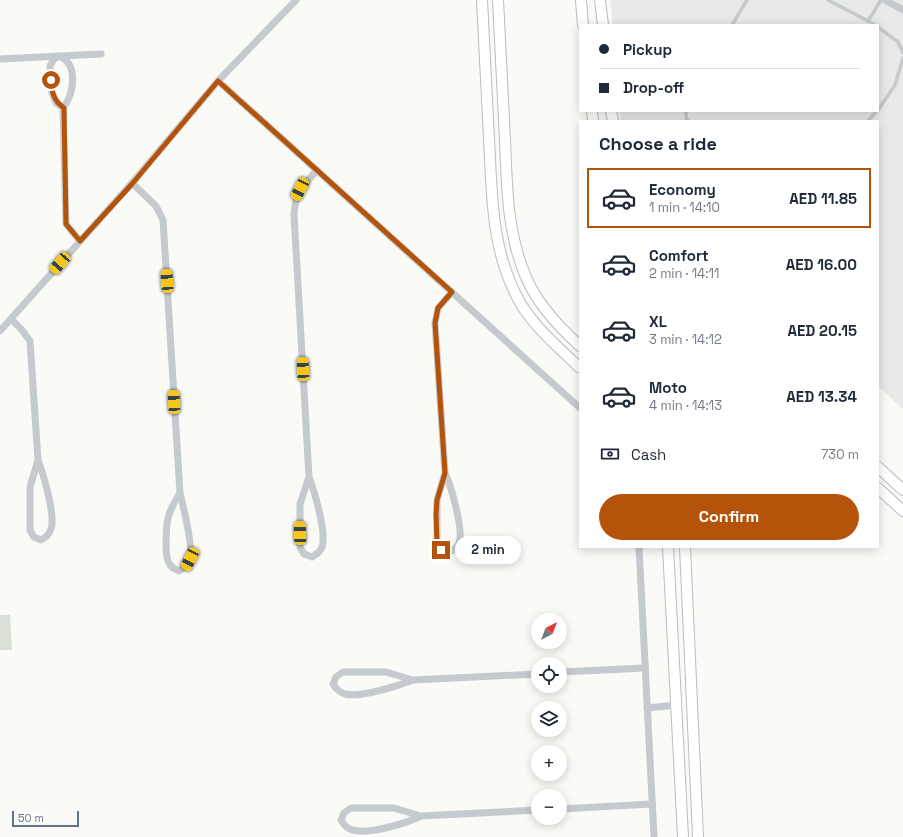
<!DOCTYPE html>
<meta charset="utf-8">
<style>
:root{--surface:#fff;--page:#f6f6f7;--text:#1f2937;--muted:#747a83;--line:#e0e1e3;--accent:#b45309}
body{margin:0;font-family:"Space Grotesk",sans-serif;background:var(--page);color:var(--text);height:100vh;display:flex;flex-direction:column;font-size:15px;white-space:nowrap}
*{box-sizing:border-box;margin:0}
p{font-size:13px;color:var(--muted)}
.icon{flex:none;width:22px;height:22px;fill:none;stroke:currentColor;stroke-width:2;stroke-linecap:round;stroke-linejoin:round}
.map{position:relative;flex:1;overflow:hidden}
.drawer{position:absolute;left:579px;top:120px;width:300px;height:428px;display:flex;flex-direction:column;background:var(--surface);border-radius:0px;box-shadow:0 2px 10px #0003}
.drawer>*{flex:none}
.banner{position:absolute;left:579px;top:24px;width:300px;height:88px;border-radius:0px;box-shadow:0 2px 10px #0003;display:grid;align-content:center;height:88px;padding:0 20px;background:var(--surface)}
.needle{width:26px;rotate:42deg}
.tools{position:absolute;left:531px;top:613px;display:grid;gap:8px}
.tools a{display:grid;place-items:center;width:36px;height:36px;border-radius:50%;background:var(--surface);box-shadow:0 2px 10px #0003;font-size:20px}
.scale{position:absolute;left:12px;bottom:10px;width:67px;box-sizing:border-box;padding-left:4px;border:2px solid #627786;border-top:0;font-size:11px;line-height:14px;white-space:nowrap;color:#627786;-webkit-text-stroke:3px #fff;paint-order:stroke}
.end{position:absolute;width:18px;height:18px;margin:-9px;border:5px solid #b45309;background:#fff;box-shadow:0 0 0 2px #fff}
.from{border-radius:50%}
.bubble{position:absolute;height:28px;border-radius:14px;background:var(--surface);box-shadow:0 2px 10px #0003;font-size:13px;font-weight:800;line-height:28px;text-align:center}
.car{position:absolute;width:12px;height:24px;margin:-12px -6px;border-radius:5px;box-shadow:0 0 3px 1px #0007;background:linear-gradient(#f5c518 24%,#345 0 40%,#f5c518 0 76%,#345 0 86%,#f5c518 0)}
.banner b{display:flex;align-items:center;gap:14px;height:38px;font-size:15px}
.banner b+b{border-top:1px solid var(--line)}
.banner i{width:10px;height:10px;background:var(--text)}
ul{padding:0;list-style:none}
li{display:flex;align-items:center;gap:12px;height:60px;margin:0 8px 6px;padding:0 12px;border:2px solid transparent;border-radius:0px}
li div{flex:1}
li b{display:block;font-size:15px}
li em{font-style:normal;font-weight:800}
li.on{border-color:var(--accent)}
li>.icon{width:36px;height:36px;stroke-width:1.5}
h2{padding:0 20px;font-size:18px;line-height:48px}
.pay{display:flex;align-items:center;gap:10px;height:44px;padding:0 20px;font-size:15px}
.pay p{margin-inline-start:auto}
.action{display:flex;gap:8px;margin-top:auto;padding:8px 20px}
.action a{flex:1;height:46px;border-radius:24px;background:var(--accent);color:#fff;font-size:16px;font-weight:800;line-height:46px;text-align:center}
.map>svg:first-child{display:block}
.built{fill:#e8e9e8}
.green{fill:#dae0d6}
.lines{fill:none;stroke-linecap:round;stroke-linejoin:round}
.secondary-casing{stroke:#b7bec3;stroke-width:12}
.service{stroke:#c5cace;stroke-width:3.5}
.minor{stroke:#c5cace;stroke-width:7}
.secondary{stroke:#fff;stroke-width:10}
.route{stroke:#b45309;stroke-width:5}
</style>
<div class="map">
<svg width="903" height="837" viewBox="0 0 903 837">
<rect width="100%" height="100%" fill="#fafaf7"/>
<path class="built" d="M 610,0 L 903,0 L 903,409 L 878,386 L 878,121 L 621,121 L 620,111 L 878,111 L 878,25 L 613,25 Z"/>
<path class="green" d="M 0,615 L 10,615 L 12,650 L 0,650 Z"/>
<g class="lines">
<g class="secondary-casing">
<g id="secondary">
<path d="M 482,0 C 484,46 487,93 489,139 C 492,192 491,244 515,293 C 529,323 556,345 580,368"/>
<path d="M 498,0 C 500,47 503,93 505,140 C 507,187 507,233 526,277 C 537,304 559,327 580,346"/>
<path d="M 581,0 L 583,25"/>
<path d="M 600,0 L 603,25"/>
<path d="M 592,111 L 593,121"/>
<path d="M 611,111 L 613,121"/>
<path d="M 878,467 L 903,490"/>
<path d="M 878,488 L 903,511"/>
<path d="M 668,547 L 683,837"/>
<path d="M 685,547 L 698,837"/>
</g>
</g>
<g class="service">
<path d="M 828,0 L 868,21"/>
<path d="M 732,25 L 747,0"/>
<path d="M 875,25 L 868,21 L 881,0"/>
<path d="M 878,27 L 898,42 L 903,53"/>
<path d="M 878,110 L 895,85 L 903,58"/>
<path d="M 686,111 L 686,118 L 689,121"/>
<path d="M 868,121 L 877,111"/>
</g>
<g class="minor">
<path d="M 885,0 L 903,10"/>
<path d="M 0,59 L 101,54"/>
<path d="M 218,81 L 580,408"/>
<path d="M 63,108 L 56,103 L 52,93 L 50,66 L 54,59 L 59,56 C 79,64 74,94 63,108 L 66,224 L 80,241"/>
<path d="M 132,183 L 156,206 L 163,220 L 180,493 C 183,506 194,548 190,560 C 188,566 184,568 179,571 C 174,569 170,567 168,561 C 165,553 166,527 168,518 C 170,509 175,501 180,493"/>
<path d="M 11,319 L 22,330 L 30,341 L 38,460 L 30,487 L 30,530 L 34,537 L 41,540 C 46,537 49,535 51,529 C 56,517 43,473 38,460"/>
<path d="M 0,331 L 132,183 L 218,81 L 296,0"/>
<path d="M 445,473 L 437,500 L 437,544 L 441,550 L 449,553 C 453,550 457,548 459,543 C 464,530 451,486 445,473 L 435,323 L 438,308 L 452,292"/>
<path d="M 309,477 C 314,490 327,533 322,547 C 320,552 317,554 312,557 L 304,554 L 300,547 L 300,504 L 309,477 L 294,215 C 295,193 303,186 317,170"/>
<path d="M 639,547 L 654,837"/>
<path d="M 560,672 L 645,668"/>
<path d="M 413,680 C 398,686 360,698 345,694 C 339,692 336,689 333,684 L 336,677 L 343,672 L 386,672 L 413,680 L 538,674"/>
<path d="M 647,708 L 677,705"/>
<path d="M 560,809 L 652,804"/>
<path d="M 421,816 C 407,823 368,835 353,830 C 347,829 344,825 341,820 L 344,813 L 351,808 L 394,808 L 421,816 L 538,810"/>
</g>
<use href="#secondary" class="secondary"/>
</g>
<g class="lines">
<path class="route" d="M 51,80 C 52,92 53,100 64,108 L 66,224 L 80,241 L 132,184 L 218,81 L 452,292 L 438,308 L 435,323 L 445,473 L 437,500 L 436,514 L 437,544 L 441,550"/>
</g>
</svg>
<div class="tools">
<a><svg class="needle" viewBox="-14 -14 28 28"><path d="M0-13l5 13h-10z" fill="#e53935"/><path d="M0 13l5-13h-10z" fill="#747a83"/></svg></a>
<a><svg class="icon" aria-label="locate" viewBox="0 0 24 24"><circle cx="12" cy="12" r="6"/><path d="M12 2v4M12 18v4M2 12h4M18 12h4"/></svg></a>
<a><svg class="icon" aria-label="layers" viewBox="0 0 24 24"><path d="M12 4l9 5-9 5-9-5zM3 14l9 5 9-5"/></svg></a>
<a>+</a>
<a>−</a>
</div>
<div class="scale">50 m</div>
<i class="end from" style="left:51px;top:80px"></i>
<i class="end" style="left:441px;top:550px"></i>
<div class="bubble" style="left:455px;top:536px;width:66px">2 min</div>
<i class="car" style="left:300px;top:189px;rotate:207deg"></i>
<i class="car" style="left:60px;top:263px;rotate:221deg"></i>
<i class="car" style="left:167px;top:281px;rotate:356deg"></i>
<i class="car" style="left:303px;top:369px;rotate:357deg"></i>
<i class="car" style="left:174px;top:402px;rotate:357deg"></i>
<i class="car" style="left:300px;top:533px;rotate:359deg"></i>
<i class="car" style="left:190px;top:559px;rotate:207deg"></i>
<div class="banner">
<b><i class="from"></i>Pickup</b>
<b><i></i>Drop-off</b>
</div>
<section class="drawer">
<h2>Choose a ride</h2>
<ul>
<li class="on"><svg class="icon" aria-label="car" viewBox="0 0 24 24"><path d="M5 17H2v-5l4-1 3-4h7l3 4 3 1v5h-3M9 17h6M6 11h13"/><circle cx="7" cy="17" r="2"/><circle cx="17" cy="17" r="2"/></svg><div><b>Economy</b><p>1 min · 14:10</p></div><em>AED 11.85</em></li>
<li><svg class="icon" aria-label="car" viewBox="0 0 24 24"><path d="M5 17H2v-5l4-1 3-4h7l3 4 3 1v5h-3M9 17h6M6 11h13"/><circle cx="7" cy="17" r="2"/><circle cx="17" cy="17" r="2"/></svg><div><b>Comfort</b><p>2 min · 14:11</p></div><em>AED 16.00</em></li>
<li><svg class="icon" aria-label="car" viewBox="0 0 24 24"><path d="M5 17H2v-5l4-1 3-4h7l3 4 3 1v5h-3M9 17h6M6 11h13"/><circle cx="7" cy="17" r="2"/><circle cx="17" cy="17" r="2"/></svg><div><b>XL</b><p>3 min · 14:12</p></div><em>AED 20.15</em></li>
<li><svg class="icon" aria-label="car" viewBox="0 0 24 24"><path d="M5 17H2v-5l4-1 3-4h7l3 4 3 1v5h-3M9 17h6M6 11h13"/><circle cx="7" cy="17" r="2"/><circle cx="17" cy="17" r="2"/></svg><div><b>Moto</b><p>4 min · 14:13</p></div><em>AED 13.34</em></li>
</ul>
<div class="pay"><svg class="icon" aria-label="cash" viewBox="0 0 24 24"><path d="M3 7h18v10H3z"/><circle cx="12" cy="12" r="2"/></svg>Cash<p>730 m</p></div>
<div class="action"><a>Confirm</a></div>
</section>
</div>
